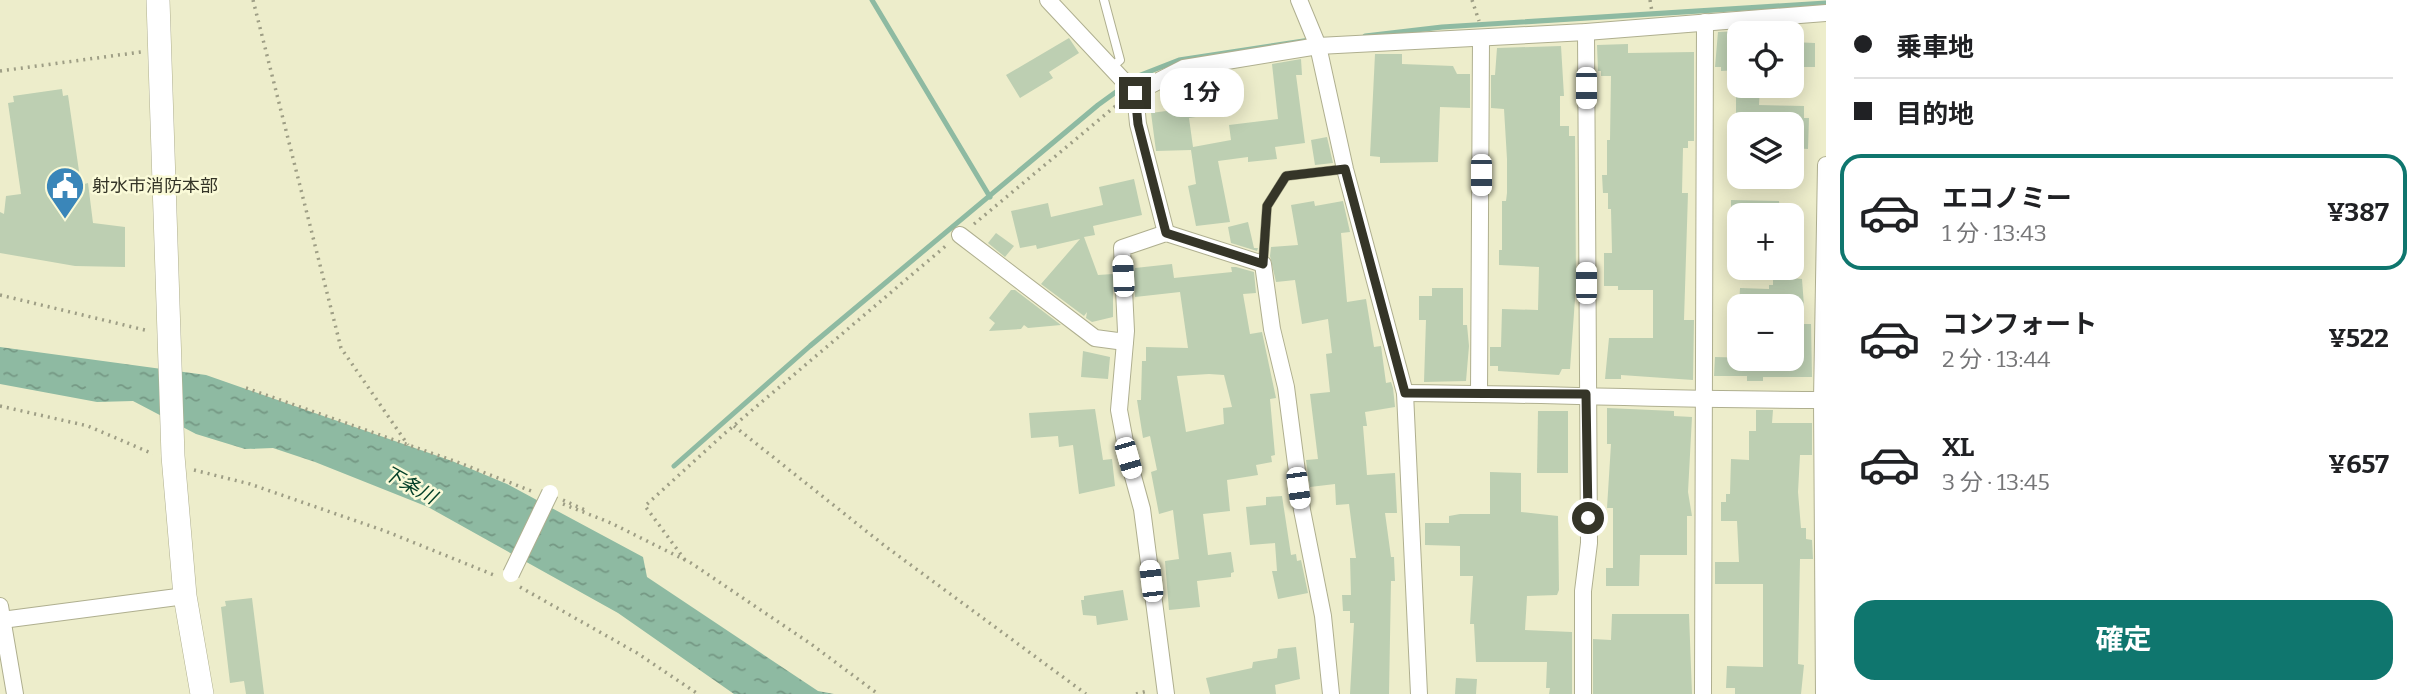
<!DOCTYPE html>
<html lang="ja">
<meta charset="utf-8">
<style>
:root{--surface:#fff;--page:#f2f2f2;--text:#202124;--muted:#757577;--line:#e0e0e0;--accent:#0f766e}
body{margin:0;font-family:Bitter,"Noto Sans JP",serif;background:var(--page);color:var(--text);height:100vh;display:flex;flex-direction:column;font-size:26px;white-space:nowrap}
*{box-sizing:border-box;margin:0}
p{font-size:23px;color:var(--muted)}
.icon{flex:none;width:38px;height:38px;fill:none;stroke:currentColor;stroke-width:2;stroke-linecap:round;stroke-linejoin:round}
.map{position:relative;flex:1;overflow:hidden}
.details{display:flex;flex-direction:column;background:var(--surface);width:595px}
.details>*{flex:none}
.hud{display:grid;align-content:center;height:154px;padding:0 28px;background:var(--surface)}
.buttons{position:absolute;left:1727px;top:21px;display:grid;gap:14px}
.buttons a{display:grid;place-items:center;width:77px;height:77px;border-radius:14px;background:var(--surface);box-shadow:0 4px 18px #0003;font-size:35px}
.end{position:absolute;width:32px;height:32px;margin:-16px;border:9px solid #353528;background:#fff;box-shadow:0 0 0 4px #fff}
.from{border-radius:50%}
.bubble{position:absolute;height:49px;border-radius:21px;background:var(--surface);box-shadow:0 4px 18px #0003;font-size:23px;font-weight:700;line-height:49px;text-align:center}
.car{position:absolute;width:21px;height:42px;margin:-21px -10px;border-radius:9px;box-shadow:0 0 5px 2px #0007;background:linear-gradient(#fff 24%,#345 0 40%,#fff 0 76%,#345 0 86%,#fff 0)}
.hud b{display:flex;align-items:center;gap:24px;height:66px;font-size:26px}
.hud b+b{border-top:2px solid var(--line)}
.hud i{width:18px;height:18px;background:var(--text)}
ul{padding:0;list-style:none}
li{display:flex;align-items:center;gap:21px;height:116px;margin:0 14px 10px;padding:0 14px;border:4px solid transparent;border-radius:21px}
li div{flex:1}
li b{display:block;font-size:26px}
li em{font-style:normal;font-weight:700}
li.active{border-color:var(--accent)}
li>.icon{width:63px;height:63px;stroke-width:1.5}
.button{display:flex;gap:14px;margin-top:auto;padding:14px 28px}
.button a{flex:1;height:80px;border-radius:21px;background:var(--accent);color:#fff;font-size:28px;font-weight:700;line-height:80px;text-align:center}
main{display:flex;flex:1;min-height:0}
.map>svg:first-child{display:block}
.water{fill:url(#water-ripples)}
.lines{fill:none;stroke-linecap:round;stroke-linejoin:round}
.stream{stroke:#8ebaa2;stroke-width:5}
.building{fill:#bdcfb2;fill-rule:evenodd}
.lane-casing{stroke:#afaf8f;stroke-width:10}
.street-casing{stroke:#afaf8f;stroke-width:18}
.secondary-casing{stroke:#afaf8f;stroke-width:24}
.path{stroke:#9e9e85;stroke-width:3.5;stroke-dasharray:2 5;stroke-linecap:butt}
.lane{stroke:#fff;stroke-width:8}
.street{stroke:#fff;stroke-width:16}
.secondary{stroke:#fff;stroke-width:23}
.street-bridge-casing{stroke:#afaf8f;stroke-width:18;stroke-linecap:butt}
.street-bridge{stroke:#fff;stroke-width:16}
.route{stroke:#353528;stroke-width:9}
.labels{text-anchor:middle;dominant-baseline:central;stroke-width:5;stroke-linejoin:round;paint-order:stroke}
.poi-label{font-size:18px;fill:#353528;stroke:#fafad8;text-anchor:start}
.water-label{font-size:19px;font-style:italic;fill:#044029;stroke:#fafad8}
</style>
<main>
<div class="map">
<svg width="1826" height="694" viewBox="0 0 1826 694">
<defs>
<pattern id="water-ripples" width="26" height="14" patternUnits="userSpaceOnUse" patternTransform="scale(1.75)"><rect width="26" height="14" fill="#8ebaa2"/><path d="M2 4q2-2 4 0t4 0M15 11q2-2 4 0t4 0" fill="none" stroke="#759884"/></pattern>
</defs>
<rect width="100%" height="100%" fill="#ededcb"/>
<path class="water" d="M 0,347 L 206,375 L 452,461 L 507,484 L 643,557 L 647,577 L 818,691 L 834,694 L 734,694 L 618,613 L 428,507 L 315,462 L 273,448 L 245,449 L 196,434 L 133,401 L 97,402 L 0,384 Z"/>
<g class="lines">
<g class="stream">
<path d="M 872,0 L 990,197"/>
<path d="M 1365,36 L 1442,27 L 1826,3"/>
<path d="M 674,466 L 810,346 L 1098,105 L 1138,76 L 1179,60 L 1310,40"/>
</g>
</g>
<g class="building">
<path d="M 1740,31 L 1740,70 L 1721,71 L 1721,67 L 1715,67 L 1718,32 Z"/>
<path d="M 1069,38 L 1079,53 L 1049,72 L 1053,78 L 1020,98 L 1006,75 Z"/>
<path d="M 1792,42 L 1815,43 L 1815,67 L 1792,67 Z"/>
<path d="M 1628,44 L 1628,53 L 1694,52 L 1694,141 L 1688,141 L 1688,148 L 1683,148 L 1682,193 L 1688,193 L 1684,320 L 1694,320 L 1693,380 L 1621,375 L 1621,379 L 1605,379 L 1609,338 L 1653,338 L 1653,290 L 1618,290 L 1618,286 L 1604,286 L 1604,253 L 1612,253 L 1611,209 L 1608,209 L 1608,193 L 1603,193 L 1602,175 L 1607,175 L 1607,140 L 1610,140 L 1611,76 L 1601,76 L 1601,71 L 1598,71 L 1597,45 Z"/>
<path d="M 1561,46 L 1564,96 L 1560,96 L 1560,126 L 1569,126 L 1569,136 L 1575,136 L 1576,285 L 1570,369 L 1562,369 L 1559,375 L 1498,371 L 1498,366 L 1490,366 L 1490,347 L 1501,347 L 1502,309 L 1538,310 L 1539,267 L 1499,265 L 1499,250 L 1502,250 L 1502,201 L 1506,201 L 1507,193 L 1507,159 L 1504,109 L 1491,108 L 1491,75 L 1495,75 L 1497,48 Z"/>
<path d="M 1375,54 L 1402,54 L 1402,64 L 1453,66 L 1457,74 L 1470,74 L 1470,108 L 1440,107 L 1438,162 L 1380,163 L 1380,157 L 1370,156 Z"/>
<path d="M 1301,59 L 1302,75 L 1296,75 L 1305,143 L 1275,147 L 1277,159 L 1248,162 L 1248,157 L 1218,161 L 1230,222 L 1196,226 L 1188,186 L 1196,184 L 1191,150 L 1156,151 L 1151,113 L 1166,111 L 1165,104 L 1188,101 L 1186,92 L 1225,85 L 1230,112 L 1189,118 L 1193,147 L 1231,140 L 1229,125 L 1278,119 L 1272,64 Z"/>
<path d="M 1736,86 L 1760,86 L 1759,105 L 1804,106 L 1804,118 L 1809,118 L 1808,149 L 1792,148 L 1792,124 L 1736,124 Z"/>
<path d="M 62,89 L 63,96 L 68,95 L 81,185 L 88,183 L 93,223 L 125,227 L 125,267 L 75,266 L 0,253 L 0,212 L 4,214 L 6,196 L 21,194 L 8,103 L 14,102 L 13,96 Z"/>
<path d="M 1327,137 L 1333,163 L 1315,165 L 1311,140 Z"/>
<path d="M 1134,179 L 1142,215 L 1093,226 L 1095,235 L 1084,237 L 1098,275 L 1113,274 L 1113,317 L 1092,322 L 1086,318 L 1087,312 L 1084,316 L 1041,284 L 1080,239 L 1037,249 L 1036,245 L 1020,248 L 1011,211 L 1048,203 L 1051,217 L 1103,205 L 1099,187 Z"/>
<path d="M 1731,200 L 1779,201 L 1780,215 L 1731,215 Z"/>
<path d="M 1314,201 L 1315,206 L 1343,201 L 1350,232 L 1341,233 L 1347,302 L 1366,299 L 1374,347 L 1381,346 L 1386,383 L 1391,382 L 1393,388 L 1395,407 L 1365,412 L 1367,426 L 1363,426 L 1367,475 L 1395,473 L 1397,513 L 1385,513 L 1391,557 L 1394,557 L 1395,581 L 1391,581 L 1389,694 L 1350,694 L 1354,623 L 1350,623 L 1350,611 L 1343,611 L 1342,595 L 1351,595 L 1350,558 L 1356,558 L 1349,504 L 1336,505 L 1335,484 L 1310,487 L 1306,460 L 1318,459 L 1310,394 L 1330,392 L 1326,354 L 1332,353 L 1328,319 L 1302,324 L 1295,280 L 1276,282 L 1270,256 L 1271,247 L 1298,245 L 1291,205 Z"/>
<path d="M 1248,222 L 1254,248 L 1258,248 L 1257,251 L 1231,243 L 1228,227 Z"/>
<path d="M 996,233 L 1014,246 L 1005,257 L 988,243 Z"/>
<path d="M 1172,264 L 1174,278 L 1232,272 L 1231,267 L 1236,267 L 1254,272 L 1256,293 L 1243,294 L 1250,334 L 1262,332 L 1276,398 L 1270,399 L 1275,455 L 1271,456 L 1272,462 L 1256,465 L 1258,475 L 1227,480 L 1230,511 L 1203,514 L 1208,555 L 1231,552 L 1234,572 L 1231,573 L 1231,577 L 1197,581 L 1200,607 L 1169,610 L 1165,561 L 1179,559 L 1173,510 L 1159,514 L 1151,472 L 1157,470 L 1150,436 L 1143,438 L 1137,400 L 1141,400 L 1142,361 L 1146,361 L 1146,347 L 1188,348 L 1180,292 L 1135,297 L 1134,272 L 1135,268 ZM 1209,374 L 1224,375 L 1232,407 L 1223,408 L 1224,424 L 1186,432 L 1177,376 Z"/>
<path d="M 1773,276 L 1802,279 L 1804,306 L 1739,306 L 1740,288 L 1769,289 L 1769,285 L 1773,285 Z"/>
<path d="M 1432,288 L 1463,288 L 1463,325 L 1467,325 L 1469,346 L 1466,381 L 1424,382 L 1426,320 L 1419,320 L 1419,296 L 1432,296 Z"/>
<path d="M 1011,290 L 1015,290 L 1061,325 L 1028,328 L 1024,325 L 1021,329 L 989,331 L 995,323 L 989,318 Z"/>
<path d="M 1792,324 L 1811,324 L 1812,377 L 1763,377 L 1763,381 L 1747,381 L 1747,376 L 1714,376 L 1715,357 L 1792,359 Z"/>
<path d="M 1083,351 L 1110,357 L 1108,379 L 1081,377 Z"/>
<path d="M 1607,408 L 1674,411 L 1674,416 L 1692,417 L 1688,492 L 1692,516 L 1687,516 L 1687,555 L 1640,555 L 1639,586 L 1606,586 L 1606,568 L 1613,568 L 1613,508 L 1607,508 L 1611,444 L 1607,444 Z"/>
<path d="M 1095,409 L 1103,460 L 1112,459 L 1115,486 L 1079,494 L 1073,445 L 1059,447 L 1058,436 L 1031,438 L 1029,413 Z"/>
<path d="M 1756,410 L 1773,410 L 1772,423 L 1812,423 L 1812,455 L 1800,455 L 1798,492 L 1801,528 L 1806,528 L 1806,539 L 1812,540 L 1813,559 L 1800,559 L 1798,664 L 1804,665 L 1801,694 L 1735,694 L 1735,688 L 1726,688 L 1727,666 L 1763,667 L 1763,584 L 1715,584 L 1715,562 L 1739,562 L 1737,521 L 1721,521 L 1721,502 L 1726,502 L 1726,494 L 1730,494 L 1731,459 L 1749,460 L 1749,431 L 1756,431 Z"/>
<path d="M 1538,411 L 1568,411 L 1568,473 L 1537,473 Z"/>
<path d="M 1490,472 L 1521,473 L 1521,512 L 1558,516 L 1559,590 L 1557,595 L 1527,596 L 1525,630 L 1572,632 L 1572,694 L 1549,694 L 1550,688 L 1546,688 L 1547,662 L 1476,662 L 1474,624 L 1470,624 L 1473,576 L 1460,576 L 1460,546 L 1425,545 L 1425,523 L 1449,523 L 1449,516 L 1460,514 L 1490,514 Z"/>
<path d="M 1282,496 L 1291,555 L 1296,554 L 1297,561 L 1301,560 L 1308,593 L 1278,599 L 1272,571 L 1277,571 L 1275,543 L 1250,545 L 1246,507 L 1266,505 L 1266,497 Z"/>
<path d="M 1123,590 L 1128,620 L 1097,625 L 1096,616 L 1083,615 L 1081,600 L 1084,600 L 1084,596 Z"/>
<path d="M 252,598 L 264,694 L 246,694 L 244,681 L 230,683 L 221,607 L 226,606 L 225,601 Z"/>
<path d="M 1612,614 L 1689,614 L 1692,694 L 1593,694 L 1593,639 L 1611,640 Z"/>
<path d="M 1296,647 L 1300,679 L 1275,685 L 1276,694 L 1210,694 L 1206,678 L 1252,668 L 1253,662 L 1277,658 L 1278,649 Z"/>
<path d="M 1456,678 L 1477,679 L 1476,694 L 1455,694 Z"/>
</g>
<g class="lines">
<g class="lane-casing">
<g id="lane">
<path d="M 1104,0 L 1120,60 L 1111,68"/>
<path d="M 1263,264 L 1267,206 L 1286,176 L 1345,169"/>
</g>
</g>
<g class="street-casing">
<g id="street">
<path d="M 1048,0 L 1135,93 L 1138,124 L 1166,233"/>
<path d="M 1299,0 L 1318,46 L 1345,169 L 1405,393 L 1419,694"/>
<path d="M 1135,93 L 1184,68 L 1318,46 L 1586,32 L 1826,13"/>
<path d="M 960,235 L 1095,338 L 1125,342"/>
<path d="M 1405,393 C 1546,394 1686,400 1826,400"/>
<path d="M 1479,394 L 1481,39"/>
<path d="M 0,606 L 15,694"/>
<path d="M 2,620 L 185,596"/>
<path d="M 1166,694 L 1142,509 L 1128,458 L 1119,410 L 1126,331 L 1122,248 L 1166,233 L 1263,264 L 1272,329 L 1286,387 L 1302,510 L 1323,616 L 1331,694"/>
<path d="M 1583,694 L 1583,591 L 1589,543 L 1586,32"/>
<path d="M 1703,694 L 1705,22"/>
<path d="M 1824,694 L 1822,400 L 1826,165"/>
</g>
</g>
<g class="secondary-casing">
<path id="secondary" d="M 158,0 L 173,456 L 185,596 L 202,694"/>
</g>
<g class="path">
<path d="M 253,0 L 341,348 L 408,445"/>
<path d="M 1472,0 L 1479,21"/>
<path d="M 1650,0 L 1652,12"/>
<path d="M 0,71 L 141,52"/>
<path d="M 974,224 L 1118,104"/>
<path d="M 0,295 L 149,331"/>
<path d="M 246,388 L 457,462 L 534,492"/>
<path d="M 0,406 L 88,426 L 153,454"/>
<path d="M 734,426 L 885,546 L 1086,694"/>
<path d="M 194,470 L 250,484 L 385,531 L 494,575"/>
<path d="M 563,500 L 585,510"/>
<path d="M 563,504 L 611,523 L 691,563 L 811,644 L 878,694"/>
<path d="M 685,560 L 645,506 L 724,434 L 948,244"/>
<path d="M 520,587 L 637,653 L 698,694"/>
<path d="M 1136,694 L 1148,691"/>
</g>
<use href="#lane" class="lane"/>
<use href="#street" class="street"/>
<use href="#secondary" class="secondary"/>
<g class="street-bridge-casing">
<path id="street-bridge" d="M 511,574 L 550,493"/>
</g>
<use href="#street-bridge" class="street-bridge"/>
</g>
<g class="lines">
<path class="route" d="M 1135,93 L 1138,124 L 1166,233 L 1263,264 L 1267,206 L 1286,176 L 1345,169 L 1405,393 L 1586,394 L 1588,518"/>
</g>
<defs>
<g id="civic-pin" transform="scale(2.0125)"><path d="M0 17L-7.5 6A9.5 9.5 0 1 1 7.5 6Z" fill="#3a86b9" stroke="#fafad8"/><path d="M-.6-6.5H3V-4.5H.6V-3L4-1V1h2V6H-6V1h2V-1L-.6-3ZM-1.2 2.5V6h2.4V2.5Z" fill="#fff"/></g>
</defs>
<g fill-rule="evenodd">
<use href="#civic-pin" x="65" y="186"/>
</g>
<g class="labels">
<g class="poi-label">
<text x="92" y="186">射水市消防本部</text>
</g>
<g class="water-label">
<text transform="translate(410 485) rotate(29)">下条川</text>
</g>
</g>
</svg>
<div class="buttons">
<a><svg class="icon" aria-label="locate" viewBox="0 0 24 24"><circle cx="12" cy="12" r="6"/><path d="M12 2v4M12 18v4M2 12h4M18 12h4"/></svg></a>
<a><svg class="icon" aria-label="layers" viewBox="0 0 24 24"><path d="M12 4l9 5-9 5-9-5zM3 14l9 5 9-5"/></svg></a>
<a>+</a>
<a>−</a>
</div>
<i class="end from" style="left:1588px;top:518px"></i>
<i class="end" style="left:1135px;top:93px"></i>
<div class="bubble" style="left:1160px;top:68px;width:84px">1 分</div>
<i class="car" style="left:1586px;top:88px;rotate:180deg"></i>
<i class="car" style="left:1481px;top:175px;rotate:180deg"></i>
<i class="car" style="left:1123px;top:276px;rotate:357deg"></i>
<i class="car" style="left:1586px;top:283px;rotate:0deg"></i>
<i class="car" style="left:1128px;top:458px;rotate:164deg"></i>
<i class="car" style="left:1298px;top:488px;rotate:172deg"></i>
<i class="car" style="left:1151px;top:581px;rotate:353deg"></i>
</div>
<section class="details">
<div class="hud">
<b><i class="from"></i>乗車地</b>
<b><i></i>目的地</b>
</div>
<ul>
<li class="active"><svg class="icon" aria-label="car" viewBox="0 0 24 24"><path d="M5 17H2v-5l4-1 3-4h7l3 4 3 1v5h-3M9 17h6M6 11h13"/><circle cx="7" cy="17" r="2"/><circle cx="17" cy="17" r="2"/></svg><div><b>エコノミー</b><p>1 分 · 13:43</p></div><em>¥387</em></li>
<li><svg class="icon" aria-label="car" viewBox="0 0 24 24"><path d="M5 17H2v-5l4-1 3-4h7l3 4 3 1v5h-3M9 17h6M6 11h13"/><circle cx="7" cy="17" r="2"/><circle cx="17" cy="17" r="2"/></svg><div><b>コンフォート</b><p>2 分 · 13:44</p></div><em>¥522</em></li>
<li><svg class="icon" aria-label="car" viewBox="0 0 24 24"><path d="M5 17H2v-5l4-1 3-4h7l3 4 3 1v5h-3M9 17h6M6 11h13"/><circle cx="7" cy="17" r="2"/><circle cx="17" cy="17" r="2"/></svg><div><b>XL</b><p>3 分 · 13:45</p></div><em>¥657</em></li>
</ul>
<div class="button"><a>確定</a></div>
</section>
</main>
